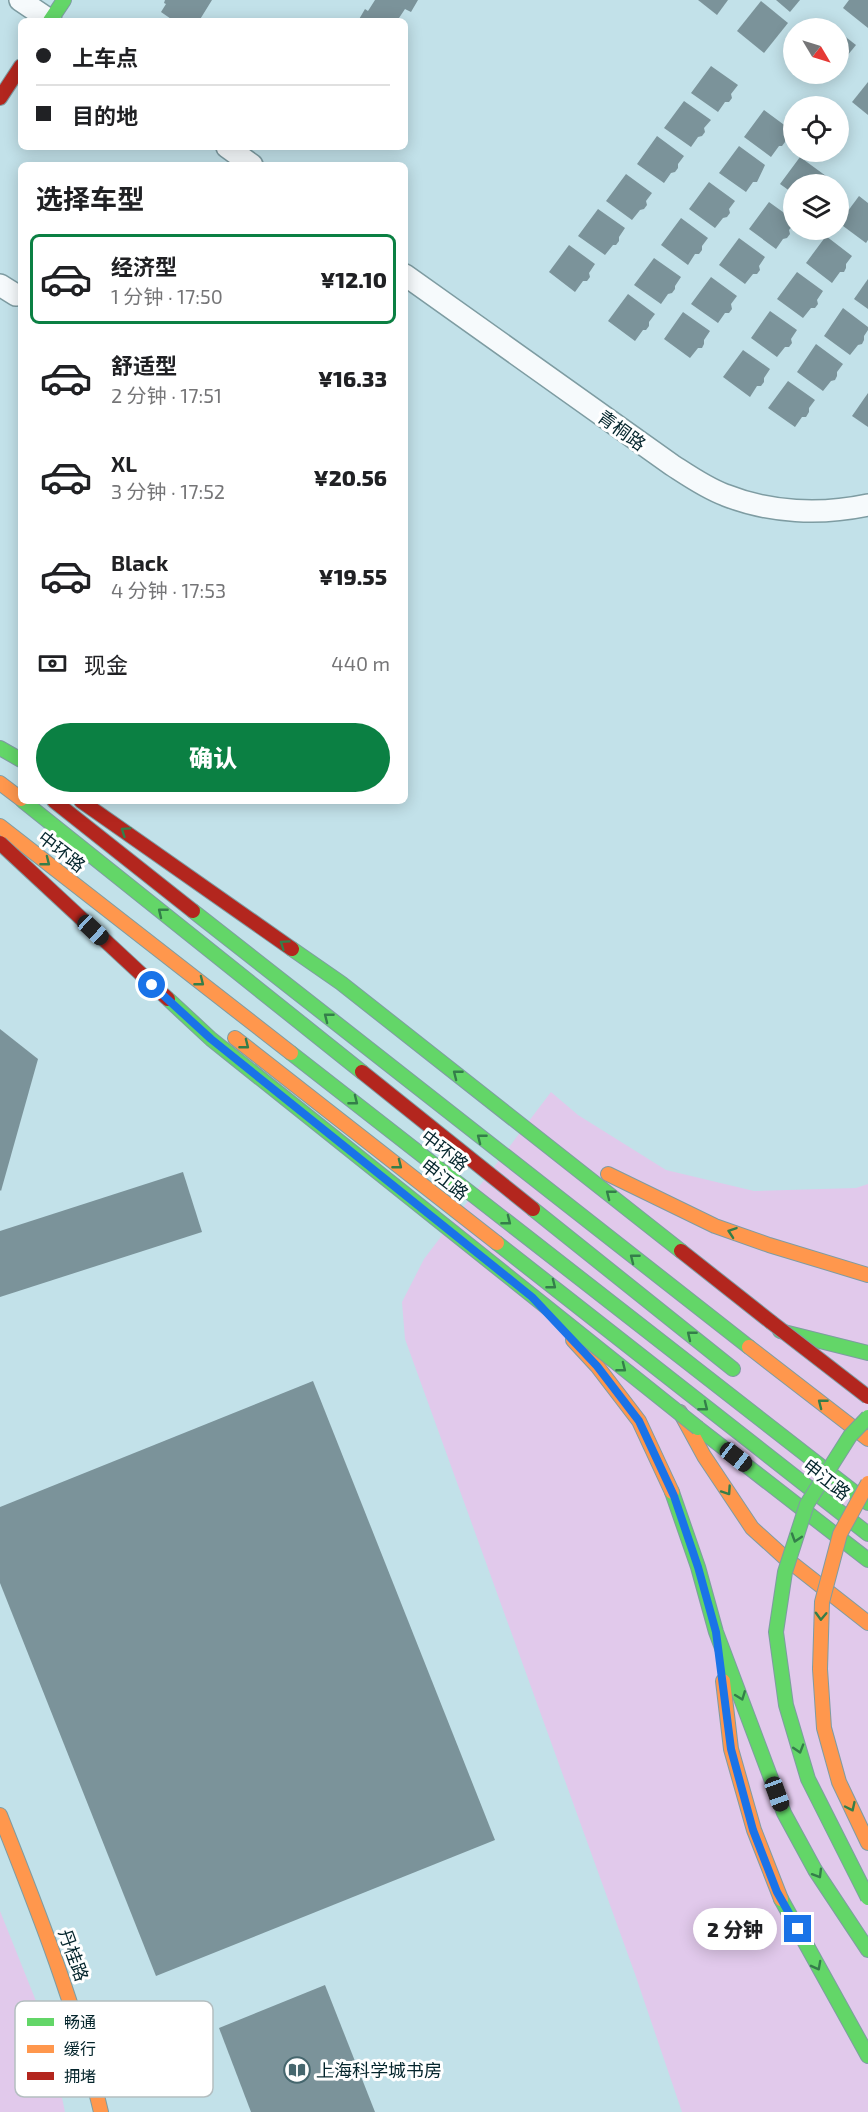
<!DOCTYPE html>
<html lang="zh">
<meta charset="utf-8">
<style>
:root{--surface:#fff;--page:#f2f2f2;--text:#202124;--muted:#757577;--line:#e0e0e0;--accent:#0b8043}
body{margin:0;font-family:"Exo 2","Noto Sans SC",sans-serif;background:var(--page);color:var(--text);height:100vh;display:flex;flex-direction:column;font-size:22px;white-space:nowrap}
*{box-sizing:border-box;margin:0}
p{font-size:20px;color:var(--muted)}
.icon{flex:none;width:33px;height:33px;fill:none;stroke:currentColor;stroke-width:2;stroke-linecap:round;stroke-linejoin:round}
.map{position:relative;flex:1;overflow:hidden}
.side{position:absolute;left:18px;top:162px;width:390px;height:642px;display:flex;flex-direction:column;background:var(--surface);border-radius:9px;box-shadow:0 3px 15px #0003}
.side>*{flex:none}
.guide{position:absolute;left:18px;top:18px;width:390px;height:132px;border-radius:9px;box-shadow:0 3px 15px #0003;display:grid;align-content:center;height:132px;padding:0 18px;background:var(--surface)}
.needle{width:39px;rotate:128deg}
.buttons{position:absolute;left:783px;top:18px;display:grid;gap:12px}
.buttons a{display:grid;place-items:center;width:66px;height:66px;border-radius:50%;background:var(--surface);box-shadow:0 3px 15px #0003;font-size:30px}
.end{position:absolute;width:27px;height:27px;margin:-14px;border:8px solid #1a73e8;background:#fff;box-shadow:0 0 0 3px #fff}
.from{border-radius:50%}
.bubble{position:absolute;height:42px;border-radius:21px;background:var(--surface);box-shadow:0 3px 15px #0003;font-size:20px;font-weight:800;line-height:42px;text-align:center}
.car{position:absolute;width:18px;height:36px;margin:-18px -9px;border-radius:8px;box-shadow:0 0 4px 2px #0007;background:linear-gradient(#222 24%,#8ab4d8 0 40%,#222 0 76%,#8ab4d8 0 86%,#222 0)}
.guide b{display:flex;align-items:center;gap:21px;height:57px;font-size:22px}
.guide b+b{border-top:2px solid var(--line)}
.guide i{width:15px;height:15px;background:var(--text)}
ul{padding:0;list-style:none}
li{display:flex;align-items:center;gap:18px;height:90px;margin:0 12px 9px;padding:0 6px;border:3px solid transparent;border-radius:9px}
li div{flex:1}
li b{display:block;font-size:22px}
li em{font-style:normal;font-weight:800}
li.active{border-color:var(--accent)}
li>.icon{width:54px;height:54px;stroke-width:1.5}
h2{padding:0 18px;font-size:27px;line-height:72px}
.pay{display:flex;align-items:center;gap:15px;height:66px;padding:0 18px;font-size:22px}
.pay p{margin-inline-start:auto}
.action{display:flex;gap:12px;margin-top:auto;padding:12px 18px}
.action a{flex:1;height:69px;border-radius:36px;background:var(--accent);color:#fff;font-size:24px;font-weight:800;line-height:69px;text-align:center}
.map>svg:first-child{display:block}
.green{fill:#e1c9eb}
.building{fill:#7b939a}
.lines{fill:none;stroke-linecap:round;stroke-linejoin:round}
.street-casing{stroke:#7e9ca2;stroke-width:24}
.fast-casing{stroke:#7e9ca2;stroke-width:16}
.slow-casing{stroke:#7e9ca2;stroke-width:16}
.jam-casing{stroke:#7e9ca2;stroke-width:16}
.street{stroke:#f6fafc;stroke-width:21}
.fast{stroke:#63d668;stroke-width:14}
.slow{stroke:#ff974d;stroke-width:14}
.jam{stroke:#b3261e;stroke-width:14}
.fast-bridge-casing{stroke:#7e9ca2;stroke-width:16;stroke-linecap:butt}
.slow-bridge-casing{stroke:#7e9ca2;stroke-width:16;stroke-linecap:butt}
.jam-bridge-casing{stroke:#7e9ca2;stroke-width:16;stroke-linecap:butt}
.fast-bridge{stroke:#63d668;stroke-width:14}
.slow-bridge{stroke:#ff974d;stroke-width:14}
.jam-bridge{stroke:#b3261e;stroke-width:14}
.oneway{stroke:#347e4a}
.route{stroke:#1a73e8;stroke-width:8}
.labels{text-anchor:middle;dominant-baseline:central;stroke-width:6;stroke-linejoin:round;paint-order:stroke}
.street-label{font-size:18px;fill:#04252c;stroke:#fff}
.poi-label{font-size:18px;fill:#04252c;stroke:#fff;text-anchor:start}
.key{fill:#fff;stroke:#b4bec0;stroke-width:1.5}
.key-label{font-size:16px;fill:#04252c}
</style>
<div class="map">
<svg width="868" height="2112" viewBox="0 0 868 2112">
<rect width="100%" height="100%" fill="#c2e1e9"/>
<g class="green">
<path d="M 551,1092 L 578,1115 L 666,1170 L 754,1191 L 856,1188 L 868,1184 L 868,2112 L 682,2112 L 635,1974 L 405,1339 L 402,1302 L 424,1259 Z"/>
<path d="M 0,1911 L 48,2031 L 65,2112 L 0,2112 Z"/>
</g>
<g class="building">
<path d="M 165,0 L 212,0 L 199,21 L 193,18 L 191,21 L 174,21 L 161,12 L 166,4 L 164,3 Z"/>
<path d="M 375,0 L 418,0 L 411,12 L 405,9 L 397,21 L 358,21 L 365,9 L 368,11 Z"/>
<path d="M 698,0 L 728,0 L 717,15 Z"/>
<path d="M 776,0 L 800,0 L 790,12 Z"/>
<path d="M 849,0 L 868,0 L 868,28 L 843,8 Z"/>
<path d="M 761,1 L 788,23 L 764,53 L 737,31 Z"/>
<path d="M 838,31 L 856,45 L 838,67 Z"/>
<path d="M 711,66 L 738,85 L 731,94 L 732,98 L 729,102 L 725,102 L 718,112 L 691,93 Z"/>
<path d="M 868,82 L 868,115 L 852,102 Z"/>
<path d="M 684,101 L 711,120 L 704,128 L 705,132 L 702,136 L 698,137 L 691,147 L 664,128 Z"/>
<path d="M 764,110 L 791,130 L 785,138 L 785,142 L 782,146 L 779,146 L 771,157 L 744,137 Z"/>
<path d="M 657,136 L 684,156 L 678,164 L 678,168 L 675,172 L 671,173 L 664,183 L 637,164 Z"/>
<path d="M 739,146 L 765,165 L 757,182 L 753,182 L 746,192 L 719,173 Z"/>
<path d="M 800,157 L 826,176 L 820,184 L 794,184 L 794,194 L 780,184 Z"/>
<path d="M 626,174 L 652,193 L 646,201 L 647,205 L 644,209 L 640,210 L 632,220 L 606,201 Z"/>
<path d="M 709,182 L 735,201 L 729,209 L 730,213 L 727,217 L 723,218 L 715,228 L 689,209 Z"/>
<path d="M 859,196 L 868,203 L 868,240 L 866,243 L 839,223 Z"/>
<path d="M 769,202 L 794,220 L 794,224 L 789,230 L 790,234 L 787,238 L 783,239 L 776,249 L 749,229 Z"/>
<path d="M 598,209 L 625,228 L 619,237 L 619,241 L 616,245 L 613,245 L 605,255 L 578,236 Z"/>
<path d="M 681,218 L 708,238 L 702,246 L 702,250 L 699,254 L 695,254 L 688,265 L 661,245 Z"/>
<path d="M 826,236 L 852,256 L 846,264 L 846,268 L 844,272 L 840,272 L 832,283 L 806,263 Z"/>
<path d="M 739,238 L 765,257 L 759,266 L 760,270 L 757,274 L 753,274 L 745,284 L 719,265 Z"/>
<path d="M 569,245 L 595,264 L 589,273 L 590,277 L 587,281 L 583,281 L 575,292 L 549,272 Z"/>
<path d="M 654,258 L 681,277 L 675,286 L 675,289 L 672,293 L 668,294 L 661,304 L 634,285 Z"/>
<path d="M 797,272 L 823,291 L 817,300 L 818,304 L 815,308 L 811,308 L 803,318 L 777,299 Z"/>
<path d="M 711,277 L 737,296 L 731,304 L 732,309 L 729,313 L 725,313 L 718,323 L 691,304 Z"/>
<path d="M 868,279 L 868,309 L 854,299 Z"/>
<path d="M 628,294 L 655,314 L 649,322 L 649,326 L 646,330 L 643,330 L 635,341 L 608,321 Z"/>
<path d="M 843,308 L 868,327 L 868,330 L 864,336 L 864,340 L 862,344 L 858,345 L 850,355 L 824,336 Z"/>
<path d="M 770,311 L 797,330 L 791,339 L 792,343 L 789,347 L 785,347 L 777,357 L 751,338 Z"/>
<path d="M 683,312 L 710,331 L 704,340 L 704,344 L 702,348 L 698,348 L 690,358 L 664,339 Z"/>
<path d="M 816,344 L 843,364 L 837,372 L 837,376 L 835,380 L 831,381 L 823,391 L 797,372 Z"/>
<path d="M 743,350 L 770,369 L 764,378 L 764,382 L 761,386 L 757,386 L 750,397 L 723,377 Z"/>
<path d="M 788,381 L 815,400 L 809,408 L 809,412 L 806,417 L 802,417 L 795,427 L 768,408 Z"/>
<path d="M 868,393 L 868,427 L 852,416 Z"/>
<path d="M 0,1029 L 38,1059 L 1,1191 L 0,1190 Z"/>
<path d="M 183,1172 L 202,1232 L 0,1297 L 0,1231 Z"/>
<path d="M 313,1381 L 495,1840 L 156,1976 L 0,1583 L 0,1507 Z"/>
<path d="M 325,1985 L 375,2112 L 251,2112 L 219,2028 Z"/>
</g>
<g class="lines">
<g class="street-casing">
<g id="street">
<path d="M 20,0 L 51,21"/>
<path d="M 227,147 L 252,165"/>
<path d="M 405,275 L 672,465 C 689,476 706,488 725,495 C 770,513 821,515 868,505"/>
<path d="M 0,285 L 16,295"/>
</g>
</g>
<g class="fast-casing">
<g id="fast">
<path d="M 50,21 L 64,0"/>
<path d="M 0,748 L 21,760"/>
<path d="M 23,801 L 362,1072"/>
<path d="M 193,911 L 749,1347"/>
<path d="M 292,949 L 341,983 L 681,1251"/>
<path d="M 291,1053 L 868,1503"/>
<path d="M 533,1209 L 733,1369"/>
<path d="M 497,1243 L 868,1534"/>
<path d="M 780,1331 L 868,1353"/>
<path d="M 698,1428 L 868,1560"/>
<path d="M 672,1492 L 698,1567 L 716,1632 L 784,1813 L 815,1870 L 868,1950"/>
<path d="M 781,1899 L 868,2056"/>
</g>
</g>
<g class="slow-casing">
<g id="slow">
<path d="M 0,783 L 21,799"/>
<path d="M 0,826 L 291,1053"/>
<path d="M 235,1038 L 497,1243"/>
<path d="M 608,1174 L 715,1226 L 769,1245 L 868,1275"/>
<path d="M 573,1340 L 597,1366 L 639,1421 L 672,1492"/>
<path d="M 749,1347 L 868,1439"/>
<path d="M 680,1412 L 704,1456 L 752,1528 L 784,1557 L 868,1623"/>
<path d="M 820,1669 L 824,1728 L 839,1782 L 868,1843"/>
<path d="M 723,1681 L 731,1749 L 754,1830 L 781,1899"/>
<path d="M 0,1815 C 39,1913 77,2010 101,2112"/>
</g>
</g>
<g class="jam-casing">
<g id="jam">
<path d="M 0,98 L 21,66"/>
<path d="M 54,801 L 193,911"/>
<path d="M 81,801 L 292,949"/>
<path d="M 362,1072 L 533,1209"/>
<path d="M 681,1251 L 771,1322"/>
</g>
</g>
<use href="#street" class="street"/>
<use href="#fast" class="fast"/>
<use href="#slow" class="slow"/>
<use href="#jam" class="jam"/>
<g class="fast-bridge-casing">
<g id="fast-bridge">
<path d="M 168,999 L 211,1039 L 698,1428"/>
<path d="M 868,1417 L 850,1436 L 807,1504 L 785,1572 L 776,1632 L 786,1705 L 808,1779 L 868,1898"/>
</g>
</g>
<g class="slow-bridge-casing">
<path id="slow-bridge" d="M 820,1669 L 822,1602 L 840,1534 L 868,1483"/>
</g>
<g class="jam-bridge-casing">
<g id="jam-bridge">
<path d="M 0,843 L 168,999"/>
<path d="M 771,1322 L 868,1397"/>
</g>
</g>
<use href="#fast-bridge" class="fast-bridge"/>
<use href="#slow-bridge" class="slow-bridge"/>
<use href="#jam-bridge" class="jam-bridge"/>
</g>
<defs><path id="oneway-chevron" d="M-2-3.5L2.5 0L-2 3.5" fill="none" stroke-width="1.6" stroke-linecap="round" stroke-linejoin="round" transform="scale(1.5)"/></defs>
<g class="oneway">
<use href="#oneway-chevron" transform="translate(125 831) rotate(-146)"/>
<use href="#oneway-chevron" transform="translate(46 862) rotate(38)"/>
<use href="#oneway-chevron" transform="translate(162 912) rotate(-141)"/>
<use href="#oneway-chevron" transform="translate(284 944) rotate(-145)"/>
<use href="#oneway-chevron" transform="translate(200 982) rotate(38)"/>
<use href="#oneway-chevron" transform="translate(328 1017) rotate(-142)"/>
<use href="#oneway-chevron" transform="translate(245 1045) rotate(38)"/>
<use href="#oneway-chevron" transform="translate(457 1074) rotate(-142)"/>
<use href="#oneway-chevron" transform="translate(354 1101) rotate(38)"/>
<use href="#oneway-chevron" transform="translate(481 1138) rotate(-142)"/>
<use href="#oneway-chevron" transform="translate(398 1165) rotate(38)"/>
<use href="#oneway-chevron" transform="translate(610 1194) rotate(-142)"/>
<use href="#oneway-chevron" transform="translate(507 1221) rotate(38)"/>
<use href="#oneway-chevron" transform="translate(732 1232) rotate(-161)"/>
<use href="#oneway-chevron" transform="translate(634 1258) rotate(-142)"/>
<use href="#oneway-chevron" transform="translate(552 1285) rotate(38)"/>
<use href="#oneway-chevron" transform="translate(691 1335) rotate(-141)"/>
<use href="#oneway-chevron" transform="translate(622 1368) rotate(38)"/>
<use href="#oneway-chevron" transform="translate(822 1403) rotate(-142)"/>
<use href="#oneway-chevron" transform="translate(704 1407) rotate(38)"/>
<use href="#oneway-chevron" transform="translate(727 1491) rotate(56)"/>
<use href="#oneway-chevron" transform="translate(796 1538) rotate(108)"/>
<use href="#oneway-chevron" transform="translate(821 1616) rotate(92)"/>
<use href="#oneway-chevron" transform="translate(741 1696) rotate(69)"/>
<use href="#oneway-chevron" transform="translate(799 1749) rotate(73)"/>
<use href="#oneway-chevron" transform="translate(851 1807) rotate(65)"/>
<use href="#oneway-chevron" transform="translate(818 1874) rotate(59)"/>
<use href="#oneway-chevron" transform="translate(817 1966) rotate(62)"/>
</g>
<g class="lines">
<path class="route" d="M 152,985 L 211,1039 L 532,1297 L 597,1366 L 639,1421 L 674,1496 L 698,1567 L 716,1632 L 731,1749 L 753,1830 L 777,1892 L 798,1929"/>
</g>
<defs>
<g id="library-ring" transform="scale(1.35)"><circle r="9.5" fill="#fff" stroke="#46676e" stroke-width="1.5"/><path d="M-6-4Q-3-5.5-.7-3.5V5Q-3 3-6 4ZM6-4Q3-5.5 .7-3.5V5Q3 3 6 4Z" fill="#46676e"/></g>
</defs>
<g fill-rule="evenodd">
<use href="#library-ring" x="297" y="2070"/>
</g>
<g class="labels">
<g class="street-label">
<text transform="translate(622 430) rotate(36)">青桐路</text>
<text transform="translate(62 851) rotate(38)">中环路</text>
<text transform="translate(445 1150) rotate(38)">中环路</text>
<text transform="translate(445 1179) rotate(38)">申江路</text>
<text transform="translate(827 1479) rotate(38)">申江路</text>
<text transform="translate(74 1955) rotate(70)">丹桂路</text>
</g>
<g class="poi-label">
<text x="316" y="2070">上海科学城书房</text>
</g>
</g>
<rect x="15" y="2001" width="198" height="96" rx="9" class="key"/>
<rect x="27" y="2018" width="27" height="8" fill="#63d668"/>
<rect x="27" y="2045" width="27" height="8" fill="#ff974d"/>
<rect x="27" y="2072" width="27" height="8" fill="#b3261e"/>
<g class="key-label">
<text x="64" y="2028">畅通</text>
<text x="64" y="2055">缓行</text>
<text x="64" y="2082">拥堵</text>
</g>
</svg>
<div class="buttons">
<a><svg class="needle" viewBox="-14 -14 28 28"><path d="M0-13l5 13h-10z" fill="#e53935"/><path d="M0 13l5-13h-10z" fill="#757577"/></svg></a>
<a><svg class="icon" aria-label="locate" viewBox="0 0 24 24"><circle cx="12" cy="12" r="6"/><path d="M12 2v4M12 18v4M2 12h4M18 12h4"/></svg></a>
<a><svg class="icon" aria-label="layers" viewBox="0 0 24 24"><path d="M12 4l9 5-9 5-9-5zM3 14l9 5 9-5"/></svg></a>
</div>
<i class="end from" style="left:152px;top:985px"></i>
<i class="end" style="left:798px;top:1929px"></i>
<div class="bubble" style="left:693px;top:1908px;width:84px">2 分钟</div>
<i class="car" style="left:93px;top:930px;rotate:133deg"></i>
<i class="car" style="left:736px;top:1457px;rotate:128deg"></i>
<i class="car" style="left:777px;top:1794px;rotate:160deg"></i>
<div class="guide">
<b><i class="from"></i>上车点</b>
<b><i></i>目的地</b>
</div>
<section class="side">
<h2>选择车型</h2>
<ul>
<li class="active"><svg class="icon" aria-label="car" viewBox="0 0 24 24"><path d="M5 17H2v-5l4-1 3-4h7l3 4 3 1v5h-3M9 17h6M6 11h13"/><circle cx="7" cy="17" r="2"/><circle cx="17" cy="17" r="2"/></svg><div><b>经济型</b><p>1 分钟 · 17:50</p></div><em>¥12.10</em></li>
<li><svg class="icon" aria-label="car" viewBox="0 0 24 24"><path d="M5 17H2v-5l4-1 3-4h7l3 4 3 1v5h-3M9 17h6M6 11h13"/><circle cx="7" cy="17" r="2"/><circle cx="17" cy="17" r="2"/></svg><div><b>舒适型</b><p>2 分钟 · 17:51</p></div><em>¥16.33</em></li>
<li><svg class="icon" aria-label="car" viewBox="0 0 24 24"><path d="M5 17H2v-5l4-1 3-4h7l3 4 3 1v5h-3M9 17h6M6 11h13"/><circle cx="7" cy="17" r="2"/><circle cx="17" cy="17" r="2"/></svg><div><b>XL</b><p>3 分钟 · 17:52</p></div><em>¥20.56</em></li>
<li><svg class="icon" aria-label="car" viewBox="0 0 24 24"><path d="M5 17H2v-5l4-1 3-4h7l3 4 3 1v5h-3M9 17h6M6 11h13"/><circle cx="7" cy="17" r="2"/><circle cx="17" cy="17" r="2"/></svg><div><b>Black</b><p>4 分钟 · 17:53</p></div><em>¥19.55</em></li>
</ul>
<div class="pay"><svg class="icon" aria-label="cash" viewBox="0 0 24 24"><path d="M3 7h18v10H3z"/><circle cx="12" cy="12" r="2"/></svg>现金<p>440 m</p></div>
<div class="action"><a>确认</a></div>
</section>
</div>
